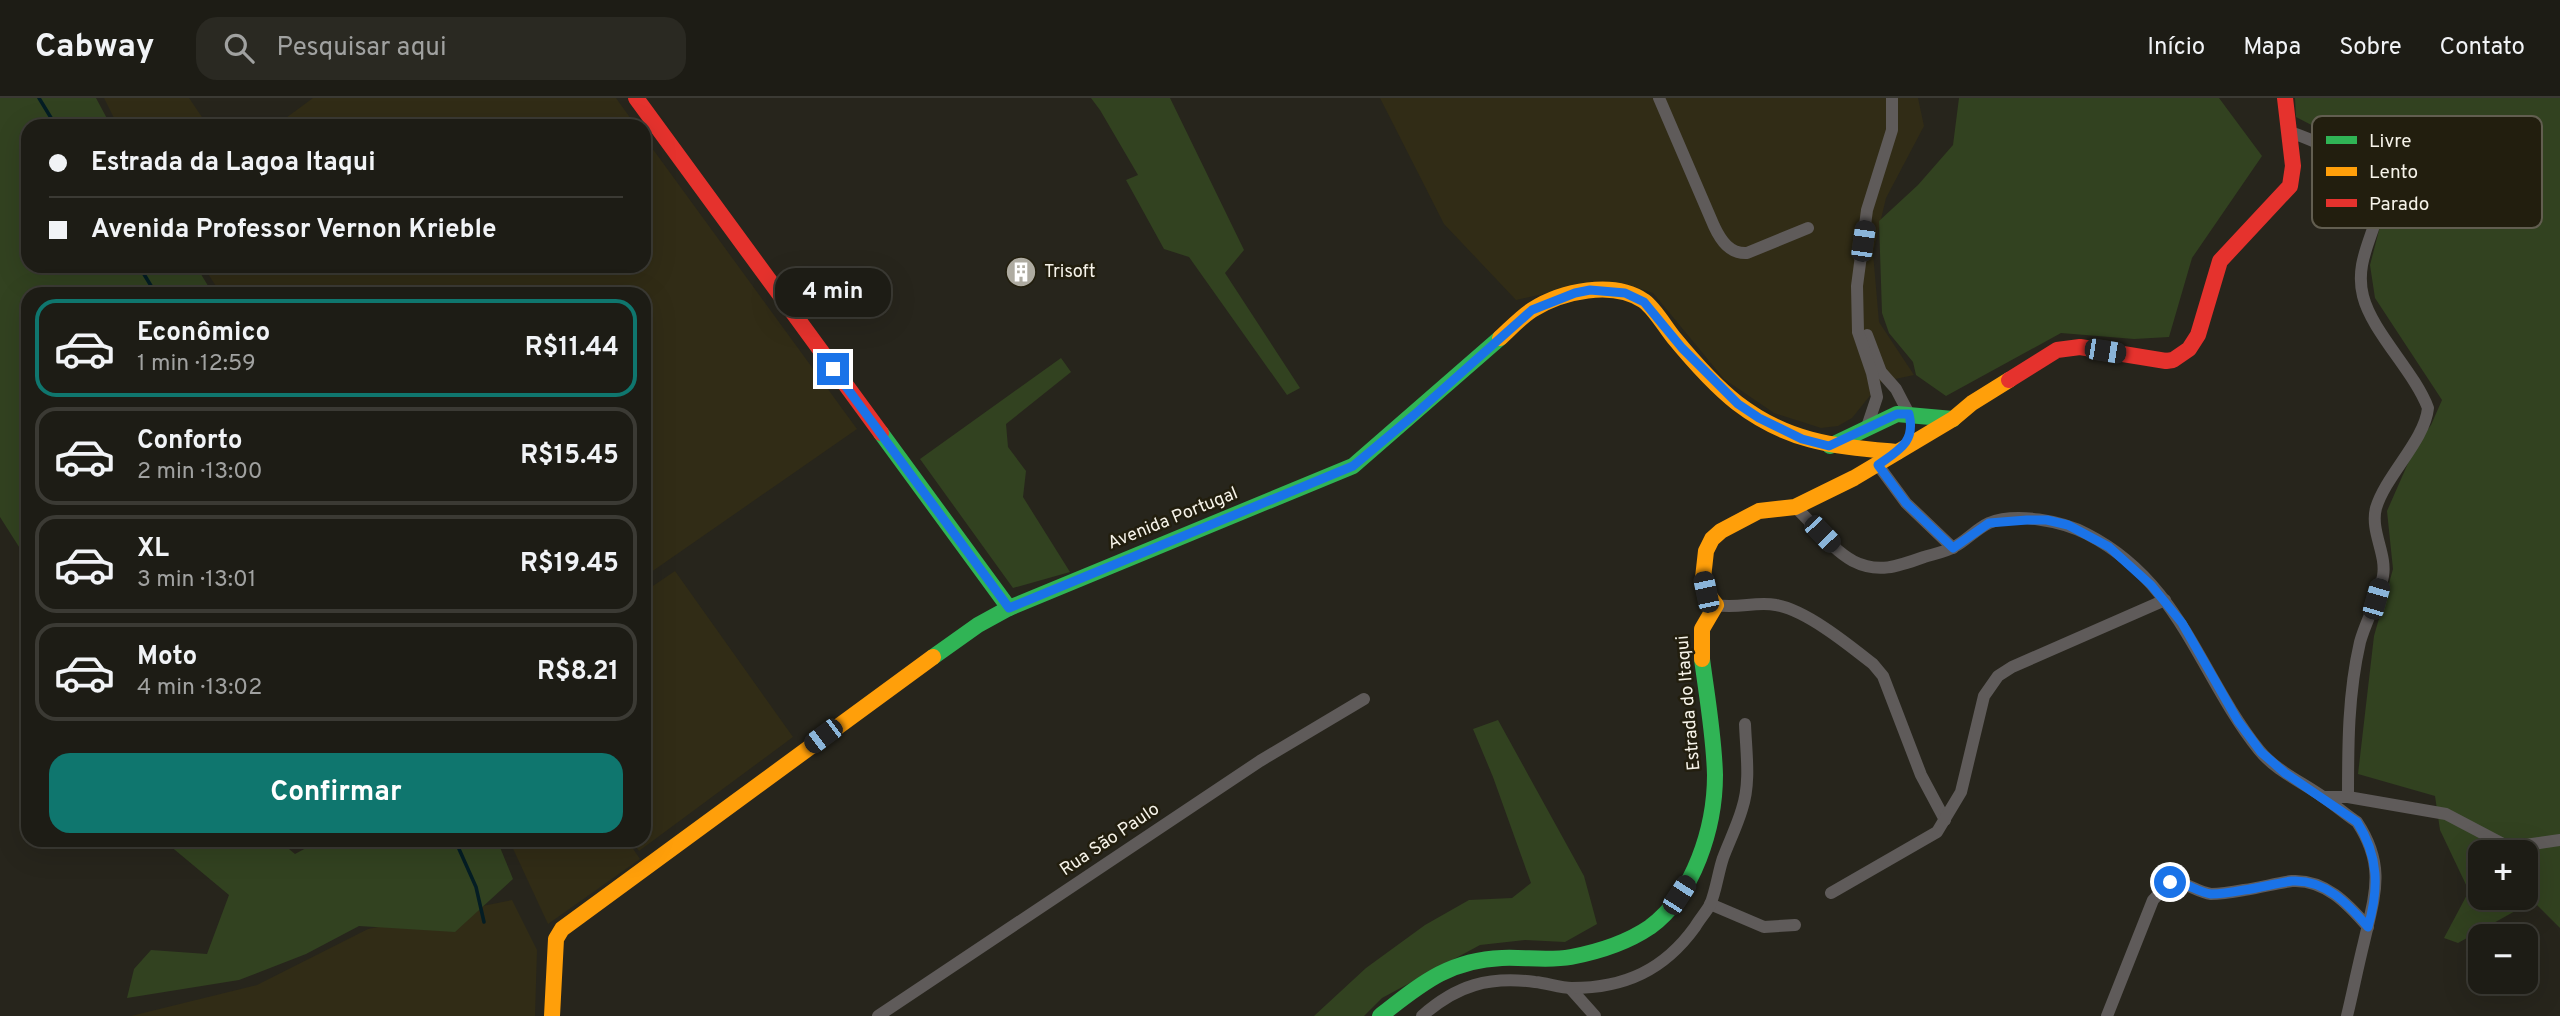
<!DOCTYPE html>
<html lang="pt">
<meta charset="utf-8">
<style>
:root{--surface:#1d1c15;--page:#2a2922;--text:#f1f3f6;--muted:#a0a1a0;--line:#3b3a34;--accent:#0f766e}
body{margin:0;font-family:Overpass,sans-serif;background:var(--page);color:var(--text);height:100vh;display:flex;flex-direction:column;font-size:26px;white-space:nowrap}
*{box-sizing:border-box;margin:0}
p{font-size:23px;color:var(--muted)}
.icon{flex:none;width:38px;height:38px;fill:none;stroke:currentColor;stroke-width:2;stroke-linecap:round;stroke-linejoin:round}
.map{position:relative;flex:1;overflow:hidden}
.panel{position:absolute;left:21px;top:189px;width:630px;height:560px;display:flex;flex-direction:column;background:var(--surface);border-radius:21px;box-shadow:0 7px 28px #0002,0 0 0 2px var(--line)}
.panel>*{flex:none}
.hud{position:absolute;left:21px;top:21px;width:630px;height:154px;border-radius:21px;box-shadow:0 7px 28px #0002,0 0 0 2px var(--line);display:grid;align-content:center;height:154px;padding:0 28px;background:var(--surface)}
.fabs{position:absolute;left:2468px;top:742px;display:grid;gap:14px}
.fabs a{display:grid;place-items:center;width:70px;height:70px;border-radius:14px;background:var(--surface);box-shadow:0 7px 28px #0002,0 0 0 2px var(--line);font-size:35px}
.end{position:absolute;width:32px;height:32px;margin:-16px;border:9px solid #1a73e8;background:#fff;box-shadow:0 0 0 4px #fff}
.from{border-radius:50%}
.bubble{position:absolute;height:49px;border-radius:21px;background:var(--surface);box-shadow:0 7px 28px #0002,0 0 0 2px var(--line);font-size:23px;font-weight:700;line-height:49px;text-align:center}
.car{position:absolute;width:21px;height:42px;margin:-21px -10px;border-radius:9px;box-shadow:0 0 5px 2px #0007;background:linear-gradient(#222 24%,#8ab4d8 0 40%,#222 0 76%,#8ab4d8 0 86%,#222 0)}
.hud b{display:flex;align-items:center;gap:24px;height:66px;font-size:26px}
.hud b+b{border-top:2px solid var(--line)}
.hud i{width:18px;height:18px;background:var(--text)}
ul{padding:12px 0 0;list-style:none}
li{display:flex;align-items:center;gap:21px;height:98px;margin:0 14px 10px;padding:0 14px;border:4px solid var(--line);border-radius:21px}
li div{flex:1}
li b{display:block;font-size:26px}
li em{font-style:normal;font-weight:700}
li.active{border-color:var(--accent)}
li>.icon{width:63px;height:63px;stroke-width:1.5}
.primary-button{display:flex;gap:14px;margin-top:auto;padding:14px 28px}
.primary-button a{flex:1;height:80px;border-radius:21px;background:var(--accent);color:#fff;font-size:28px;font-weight:700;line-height:80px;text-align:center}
header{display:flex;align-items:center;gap:42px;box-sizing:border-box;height:98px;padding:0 35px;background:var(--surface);border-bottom:2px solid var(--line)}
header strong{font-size:33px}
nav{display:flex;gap:38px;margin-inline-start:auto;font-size:24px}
.search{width:490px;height:63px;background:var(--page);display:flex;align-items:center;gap:18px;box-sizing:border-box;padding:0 24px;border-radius:21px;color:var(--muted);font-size:26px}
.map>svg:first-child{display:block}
.built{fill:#312c16}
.green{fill:#324220;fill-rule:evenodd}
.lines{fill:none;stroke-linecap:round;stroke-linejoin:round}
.stream{stroke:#041d24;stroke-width:3.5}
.street{stroke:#5f5b5a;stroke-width:12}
.fast{stroke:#30b455;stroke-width:16}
.slow{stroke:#ff9f0a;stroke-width:16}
.jam{stroke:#e5322d;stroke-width:16}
.route{stroke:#1a73e8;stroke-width:9}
.labels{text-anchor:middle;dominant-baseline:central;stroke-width:5;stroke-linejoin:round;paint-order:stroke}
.poi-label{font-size:18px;fill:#f6f3e9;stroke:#221e0e;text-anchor:start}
.street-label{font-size:18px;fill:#f6f3e9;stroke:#221e0e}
.key{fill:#221e0e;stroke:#625e50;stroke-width:2}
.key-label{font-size:19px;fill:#f6f3e9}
</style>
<header>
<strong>Cabway</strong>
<div class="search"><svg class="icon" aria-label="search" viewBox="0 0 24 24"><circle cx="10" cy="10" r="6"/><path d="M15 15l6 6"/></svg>Pesquisar aqui</div>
<nav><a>Início</a><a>Mapa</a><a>Sobre</a><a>Contato</a></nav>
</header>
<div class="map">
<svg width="2560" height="918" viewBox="0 0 2560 918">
<rect width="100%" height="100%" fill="#27251c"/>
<g class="built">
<path d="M 104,0 L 189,0 L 208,28 L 118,28 Z"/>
<path d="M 313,0 L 616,0 L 636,28 L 275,28 Z"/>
<path d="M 1380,0 L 1918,0 L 1924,28 L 1886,100 L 1873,155 L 1879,224 L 1914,277 L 1881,284 L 1852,320 L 1838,328 L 1821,330 L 1774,315 L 1724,281 L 1653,195 L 1629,187 L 1602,183 L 1516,202 L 1444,126 Z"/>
<path d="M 644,39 L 857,331 L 644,479 L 644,196 L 221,196 L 203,168 L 644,168 Z"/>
<path d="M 675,473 L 793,639 L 639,753 L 631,742 L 644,742 L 644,494 Z"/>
<path d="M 509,742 L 627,742 L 640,761 L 548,826 Z"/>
<path d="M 512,802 L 537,852 L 535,918 L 131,918 L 257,887 L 368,831 Z"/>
</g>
<g class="green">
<path d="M 0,0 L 96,0 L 111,28 L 28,28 L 28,168 L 196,168 L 213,196 L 28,196 L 28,463 L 0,419 Z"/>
<path d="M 1091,0 L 1170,0 L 1244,152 L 1225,175 L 1300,290 L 1287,297 L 1189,159 L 1164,151 L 1126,82 L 1138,77 L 1100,12 Z"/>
<path d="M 1959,0 L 2219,0 L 2262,58 L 2192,160 L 2169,239 L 2134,241 L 2061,235 L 1946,298 L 1916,277 L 1913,264 L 1889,235 L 1882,215 L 1879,123 L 1918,87 L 1953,47 Z"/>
<path d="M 2295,0 L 2560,0 L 2560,830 L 2533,803 L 2458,845 L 2444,840 L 2469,793 L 2440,732 L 2435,698 L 2358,676 L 2374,538 L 2393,471 L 2387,413 L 2416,347 L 2431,327 L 2442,302 L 2375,200 L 2370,167 L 2390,90 L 2356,50 L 2296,19 ZM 2480,754 L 2525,754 L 2525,800 L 2480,800 Z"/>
<path d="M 1061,260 L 1071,274 L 1006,326 L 1008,349 L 1026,373 L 1023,399 L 1070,474 L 1013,490 L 920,361 Z"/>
<path d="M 1498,622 L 1584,778 L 1597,826 L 1565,844 L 1525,842 L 1480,847 L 1382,900 L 1364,918 L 1314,918 L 1366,870 L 1425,827 L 1469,802 L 1512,800 L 1531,785 L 1493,679 L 1473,631 Z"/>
<path d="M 163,742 L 278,742 L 295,756 L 321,742 L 497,742 L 513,781 L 455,834 L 359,828 L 306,856 L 239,882 L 127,900 L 134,871 L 151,852 L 207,856 L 229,797 Z"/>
</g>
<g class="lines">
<g class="stream">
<path d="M 39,0 L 56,28"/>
<path d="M 139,168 L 156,196"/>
<path d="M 455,742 L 476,789 L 484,824"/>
</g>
<g class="street">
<path d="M 1659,0 L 1714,128 C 1721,143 1730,156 1747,155 L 1808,130"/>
<path d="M 2290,34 C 2321,45 2389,71 2378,114 C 2371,143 2355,166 2363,198 C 2372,234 2414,273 2428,310 C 2425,342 2386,377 2376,410 C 2370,433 2387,456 2383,478 C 2379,501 2366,522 2360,544 C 2348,596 2348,647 2348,699"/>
<path d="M 1867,237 L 1881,274 L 1896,291 L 1909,316"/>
<path d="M 1867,329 L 1877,299 L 1872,275 L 1858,234 L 1857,188 L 1867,112 L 1892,32 L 1892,0"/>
<path d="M 1878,367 L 1906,405 L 1953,450"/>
<path d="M 1795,409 C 1814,426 1830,450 1853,463 C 1878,476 1899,468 1924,459 C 1934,456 1945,454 1954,449 C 1966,443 1976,431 1989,425 C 2016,414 2062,423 2087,436 C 2181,484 2199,577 2259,652 C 2276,673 2302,684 2323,699 C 2335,707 2345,716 2357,724 C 2386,768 2375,796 2364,844 C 2358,868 2353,893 2347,918"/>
<path d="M 1716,507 C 1738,511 1756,503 1776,507 C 1806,512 1849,547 1873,566 L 1883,578 L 1921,677 L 1945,722"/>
<path d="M 2324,699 L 2348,699 L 2446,716 L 2503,746 L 2518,748 L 2560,742"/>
<path d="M 1831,795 L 1937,734 L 1961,694 L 1984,598 L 1998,578 L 2012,569 L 2165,502"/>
<path d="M 1710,806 L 1764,829 L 1795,827"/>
<path d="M 1570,890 L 1595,918"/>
<path d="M 878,918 L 1260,663 L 1364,601"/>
<path d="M 1422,918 C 1457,887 1489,878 1535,884 C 1547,885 1560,890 1572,890 C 1625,890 1664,872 1695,829 C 1699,822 1706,814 1710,807 C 1716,793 1718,775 1723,760 C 1729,744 1737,728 1742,711 C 1751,684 1746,654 1745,626"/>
<path d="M 2107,918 L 2153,802 L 2170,784 C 2186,783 2196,794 2211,796 C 2221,796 2233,794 2244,792 C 2260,790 2276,785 2292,783 C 2325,781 2348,806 2368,829"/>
</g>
<g class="fast">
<path d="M 881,335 L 1009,510"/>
<path d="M 1830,348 L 1897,316 L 1953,321"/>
<path d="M 933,559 L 978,527 L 1009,510 L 1353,368 L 1500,240"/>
<path d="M 1380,918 C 1420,887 1448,862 1502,860 C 1525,859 1549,863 1571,859 C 1597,854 1628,844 1650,829 C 1694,797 1715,729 1715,677 C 1714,638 1707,599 1702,561"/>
</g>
<g class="slow">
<path d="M 1500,240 C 1510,231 1521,219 1532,212 C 1562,193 1613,182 1644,203 C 1655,211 1665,229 1674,240 C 1693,263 1714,287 1737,305 C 1789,345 1835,348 1897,354"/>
<path d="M 1702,561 L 1702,531 L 1716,507 L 1706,494 L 1703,480 L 1706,453 L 1712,441 L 1721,433 L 1759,413 L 1795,409 L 1854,380 L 1953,321 L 1972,305 L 2009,282"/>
<path d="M 552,918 L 556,841 L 562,831 L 933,559"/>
</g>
<g class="jam">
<path d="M 636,0 L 881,335"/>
<path d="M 2009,282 L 2057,252 L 2080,249 L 2166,263 L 2173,262 L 2189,251 L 2198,237 L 2220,163 L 2290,88 L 2293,68 L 2285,0"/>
</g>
</g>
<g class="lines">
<path class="route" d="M 833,271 L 1009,510 L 1353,368 L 1414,317 L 1532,212 L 1575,195 L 1590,192 L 1625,195 L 1644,204 L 1682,250 L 1738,306 L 1759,320 L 1802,341 L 1829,348 L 1897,316 L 1909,316 C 1916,344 1899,352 1878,367 L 1906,405 L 1953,450 L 1989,425 L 2027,422 L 2047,422 L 2068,427 L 2109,449 L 2151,487 L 2182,525 L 2238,623 L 2261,654 L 2285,675 L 2357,724 C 2379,758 2379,791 2368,829 C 2348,806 2325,781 2292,783 C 2276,785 2260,790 2244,792 C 2233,794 2221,796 2211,796 C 2196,794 2186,783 2170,784"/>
</g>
<defs>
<g id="building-disc" transform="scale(1.575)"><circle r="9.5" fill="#aeaba1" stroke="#221e0e"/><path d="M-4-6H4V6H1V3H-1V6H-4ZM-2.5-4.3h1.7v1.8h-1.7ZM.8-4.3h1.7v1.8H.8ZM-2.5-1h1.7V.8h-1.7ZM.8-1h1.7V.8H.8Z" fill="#fff"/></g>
</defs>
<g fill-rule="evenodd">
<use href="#building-disc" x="1021" y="174"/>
</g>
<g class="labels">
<g class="poi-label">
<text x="1044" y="174">Trisoft</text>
</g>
<g class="street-label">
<text transform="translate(1173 421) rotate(-22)">Avenida Portugal</text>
<text transform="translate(1689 605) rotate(-95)">Estrada do Itaqui</text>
<text transform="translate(1110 742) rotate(-34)">Rua São Paulo</text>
</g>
</g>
<rect x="2312" y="18" width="230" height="112" rx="10" class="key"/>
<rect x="2326" y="38" width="31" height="8" fill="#30b455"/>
<rect x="2326" y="69" width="31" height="9" fill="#ff9f0a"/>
<rect x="2326" y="101" width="31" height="8" fill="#e5322d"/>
<g class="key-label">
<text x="2369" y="49">Livre</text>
<text x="2369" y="80">Lento</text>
<text x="2369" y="112">Parado</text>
</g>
</svg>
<div class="fabs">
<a>+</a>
<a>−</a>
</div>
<i class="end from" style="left:2170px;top:784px"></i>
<i class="end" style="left:833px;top:271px"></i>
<div class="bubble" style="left:775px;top:170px;width:116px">4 min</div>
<i class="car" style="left:1863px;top:143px;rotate:8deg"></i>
<i class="car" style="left:2105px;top:253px;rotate:99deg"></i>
<i class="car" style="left:1822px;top:436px;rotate:136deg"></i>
<i class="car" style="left:1706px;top:494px;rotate:348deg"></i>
<i class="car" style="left:2376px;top:501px;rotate:16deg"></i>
<i class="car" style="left:823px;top:638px;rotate:233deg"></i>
<i class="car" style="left:1679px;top:797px;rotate:33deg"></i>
<div class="hud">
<b><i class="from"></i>Estrada da Lagoa Itaqui</b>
<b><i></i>Avenida Professor Vernon Krieble</b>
</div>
<section class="panel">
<ul>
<li class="active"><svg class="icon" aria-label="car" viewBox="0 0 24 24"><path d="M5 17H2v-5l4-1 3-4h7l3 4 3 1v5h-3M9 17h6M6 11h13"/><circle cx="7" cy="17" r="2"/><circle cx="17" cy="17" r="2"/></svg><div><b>Econômico</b><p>1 min · 12:59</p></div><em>R$11.44</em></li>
<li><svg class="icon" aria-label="car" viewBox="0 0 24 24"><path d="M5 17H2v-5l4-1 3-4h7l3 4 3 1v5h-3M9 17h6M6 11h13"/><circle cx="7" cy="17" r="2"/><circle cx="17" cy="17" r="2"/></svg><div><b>Conforto</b><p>2 min · 13:00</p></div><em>R$15.45</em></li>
<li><svg class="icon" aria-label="car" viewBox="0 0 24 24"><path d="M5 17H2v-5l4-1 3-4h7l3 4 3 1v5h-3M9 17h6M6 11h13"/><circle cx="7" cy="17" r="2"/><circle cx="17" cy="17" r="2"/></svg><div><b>XL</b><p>3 min · 13:01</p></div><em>R$19.45</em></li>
<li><svg class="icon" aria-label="car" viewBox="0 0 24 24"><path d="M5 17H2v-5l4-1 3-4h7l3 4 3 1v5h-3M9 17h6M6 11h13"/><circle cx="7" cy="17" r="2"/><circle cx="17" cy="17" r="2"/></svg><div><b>Moto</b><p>4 min · 13:02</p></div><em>R$8.21</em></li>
</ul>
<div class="primary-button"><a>Confirmar</a></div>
</section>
</div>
